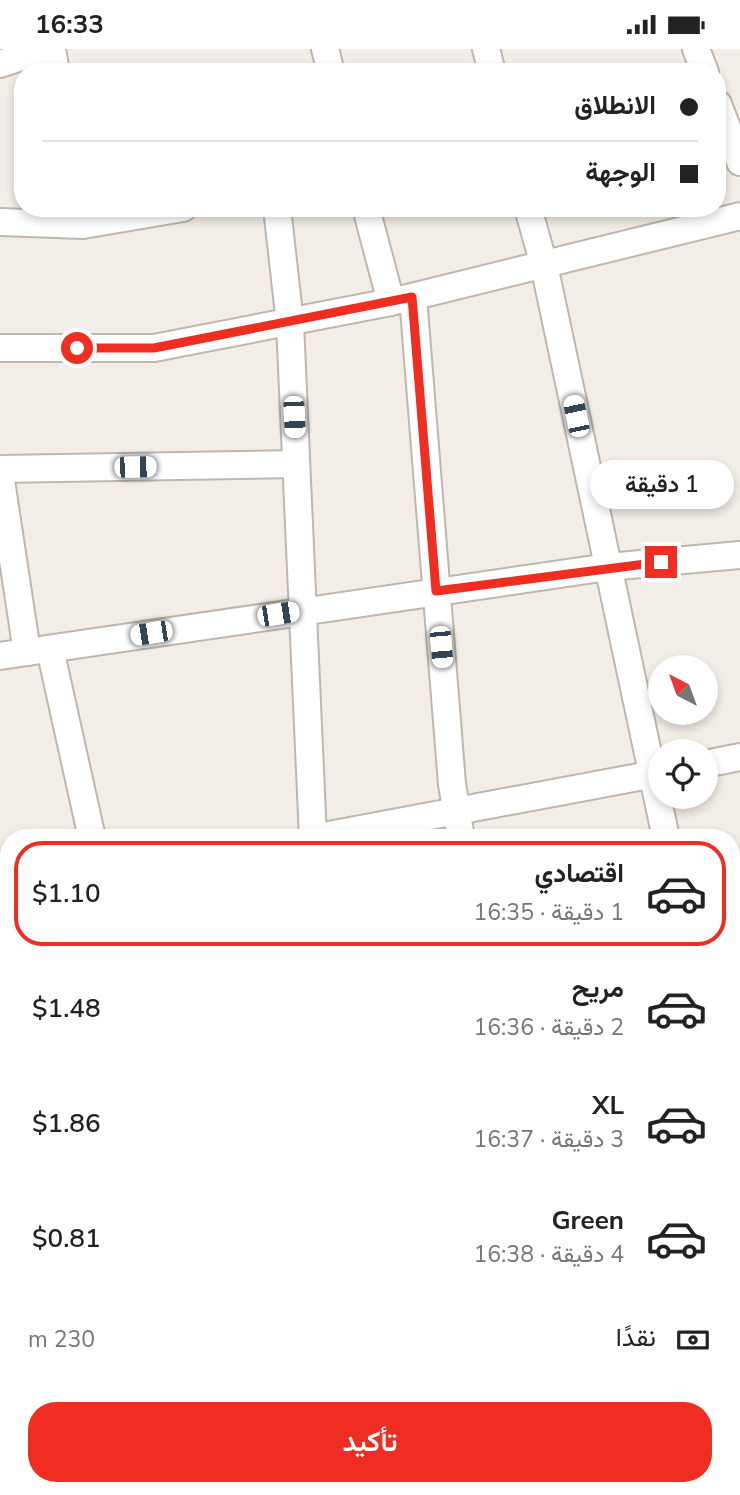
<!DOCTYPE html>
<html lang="ar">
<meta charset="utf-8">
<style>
:root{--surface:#fff;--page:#f2f2f2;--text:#222;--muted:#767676;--line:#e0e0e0;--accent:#ef2e21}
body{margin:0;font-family:"Nunito Sans",Vazirmatn,sans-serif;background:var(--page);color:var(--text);direction:rtl;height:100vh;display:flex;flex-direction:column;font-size:26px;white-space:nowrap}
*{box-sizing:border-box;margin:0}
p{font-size:23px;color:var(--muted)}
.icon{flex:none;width:38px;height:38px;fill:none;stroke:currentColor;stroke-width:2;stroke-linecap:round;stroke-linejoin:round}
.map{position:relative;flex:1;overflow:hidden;direction:ltr}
.drawer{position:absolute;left:0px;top:780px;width:740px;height:667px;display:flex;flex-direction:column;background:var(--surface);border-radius:28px 28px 0 0;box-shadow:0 4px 10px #0003;direction:rtl}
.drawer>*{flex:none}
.top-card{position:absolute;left:14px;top:14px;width:712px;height:154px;border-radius:28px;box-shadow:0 4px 10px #0003;direction:rtl;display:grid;align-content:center;height:154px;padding:0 28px;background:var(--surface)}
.needle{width:46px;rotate:319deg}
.buttons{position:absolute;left:648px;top:606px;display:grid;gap:14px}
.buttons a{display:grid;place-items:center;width:70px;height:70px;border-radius:50%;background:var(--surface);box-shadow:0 4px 10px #0003;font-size:35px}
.end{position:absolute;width:32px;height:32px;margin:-16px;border:9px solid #ef2e21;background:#fff;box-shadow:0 0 0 4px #fff}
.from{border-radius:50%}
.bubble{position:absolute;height:49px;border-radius:24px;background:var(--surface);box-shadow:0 4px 10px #0003;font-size:23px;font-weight:600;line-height:49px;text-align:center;direction:rtl}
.car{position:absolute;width:21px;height:42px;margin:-21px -10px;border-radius:9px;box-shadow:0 0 5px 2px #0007;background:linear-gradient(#fff 24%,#345 0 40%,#fff 0 76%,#345 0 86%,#fff 0)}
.top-card b{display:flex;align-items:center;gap:24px;height:66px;font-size:26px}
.top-card b+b{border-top:2px solid var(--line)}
.top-card i{width:18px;height:18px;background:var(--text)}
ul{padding:12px 0 0;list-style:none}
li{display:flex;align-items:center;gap:21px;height:105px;margin:0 14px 10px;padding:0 14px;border:4px solid transparent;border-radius:28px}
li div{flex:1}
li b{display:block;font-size:26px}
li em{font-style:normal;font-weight:600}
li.active{border-color:var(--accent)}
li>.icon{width:63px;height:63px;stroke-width:1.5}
.pay{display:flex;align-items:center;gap:18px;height:77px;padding:0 28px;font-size:26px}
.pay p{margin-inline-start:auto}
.button{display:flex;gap:14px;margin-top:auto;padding:14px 28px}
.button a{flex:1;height:80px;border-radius:28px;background:var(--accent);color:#fff;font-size:28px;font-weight:600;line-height:80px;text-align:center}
.status{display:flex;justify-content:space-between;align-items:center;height:49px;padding:0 35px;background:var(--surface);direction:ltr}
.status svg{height:19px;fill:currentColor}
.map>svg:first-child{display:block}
.building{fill:#d6cbbf;stroke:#cdbfb0;stroke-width:2}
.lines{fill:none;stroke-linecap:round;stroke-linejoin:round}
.minor-casing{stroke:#c0b7ac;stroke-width:30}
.secondary-casing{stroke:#d0bc98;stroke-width:40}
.minor{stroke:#fff;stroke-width:26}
.secondary{stroke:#fceac7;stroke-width:37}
.route{stroke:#ef2e21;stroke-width:9}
</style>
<div class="status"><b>16:33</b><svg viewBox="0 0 49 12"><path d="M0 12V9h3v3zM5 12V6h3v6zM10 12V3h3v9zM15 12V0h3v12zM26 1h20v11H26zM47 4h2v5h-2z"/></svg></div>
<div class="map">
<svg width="740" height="1446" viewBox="0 0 740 1446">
<rect width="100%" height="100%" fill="#f2ede6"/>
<path class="building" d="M 740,1024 L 740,1106 L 732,1095 L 732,1033 Z"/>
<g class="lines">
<g class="minor-casing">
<g id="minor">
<path d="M 52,0 L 56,23"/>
<path d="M 325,0 L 331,23"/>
<path d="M 486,0 L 492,23"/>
<path d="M 696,0 L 705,23"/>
<path d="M 0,15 L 46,0"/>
<path d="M 718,55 L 740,113"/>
<path d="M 277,159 L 290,274 L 313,789"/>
<path d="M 366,159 L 391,253"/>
<path d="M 528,159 L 544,216 L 666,789"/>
<path d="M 0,173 L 83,176 L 183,159"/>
<path d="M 413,248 L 452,735 L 461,789"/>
<path d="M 0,299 L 154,299 L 391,253 L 740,167"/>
<path d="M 0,420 L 296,415"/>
<path d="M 0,425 L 27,603"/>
<path d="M 50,600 L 92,789"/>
<path d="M 0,607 L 608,518 L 740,506"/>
<path d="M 705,715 L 740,708"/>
<path d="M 313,789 L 660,724"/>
<path d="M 0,849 L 9,848"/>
<path d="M 0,974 L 9,972"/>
<path d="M 0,1446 L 14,1438"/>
<path d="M 566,1446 L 567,1438"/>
</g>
</g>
<g class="secondary-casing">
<g id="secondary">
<path d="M 732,981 L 740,979"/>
<path d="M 0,1168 L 9,1165"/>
</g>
</g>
<use href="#minor" class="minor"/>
<use href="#secondary" class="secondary"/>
</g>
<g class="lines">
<path class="route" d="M 77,299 L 154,299 L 412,248 L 436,542 L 661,513"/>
</g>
</svg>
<div class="buttons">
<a><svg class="needle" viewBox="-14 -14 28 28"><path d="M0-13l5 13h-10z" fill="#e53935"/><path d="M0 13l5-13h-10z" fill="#767676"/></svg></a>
<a><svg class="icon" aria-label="locate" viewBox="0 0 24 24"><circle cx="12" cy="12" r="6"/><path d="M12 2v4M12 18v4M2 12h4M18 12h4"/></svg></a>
</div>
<i class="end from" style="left:77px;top:299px"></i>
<i class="end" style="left:661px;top:513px"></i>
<div class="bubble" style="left:590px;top:411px;width:144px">1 دقيقة</div>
<i class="car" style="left:576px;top:367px;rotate:348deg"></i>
<i class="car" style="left:294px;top:368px;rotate:177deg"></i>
<i class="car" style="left:135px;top:418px;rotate:89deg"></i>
<i class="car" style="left:278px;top:565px;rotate:81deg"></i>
<i class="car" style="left:151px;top:584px;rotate:261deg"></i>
<i class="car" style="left:441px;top:598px;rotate:175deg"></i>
<div class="top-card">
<b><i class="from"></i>الانطلاق</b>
<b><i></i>الوجهة</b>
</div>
<section class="drawer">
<ul>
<li class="active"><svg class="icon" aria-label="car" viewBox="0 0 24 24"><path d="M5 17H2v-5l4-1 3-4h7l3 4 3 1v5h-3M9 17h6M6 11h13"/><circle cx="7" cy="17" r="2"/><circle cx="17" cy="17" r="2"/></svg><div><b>اقتصادي</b><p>1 دقيقة · 16:35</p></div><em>$1.10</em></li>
<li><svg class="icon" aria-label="car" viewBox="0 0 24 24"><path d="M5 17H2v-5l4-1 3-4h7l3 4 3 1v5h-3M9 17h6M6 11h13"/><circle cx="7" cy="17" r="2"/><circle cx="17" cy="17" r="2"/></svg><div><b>مريح</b><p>2 دقيقة · 16:36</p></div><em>$1.48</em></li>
<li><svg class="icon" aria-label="car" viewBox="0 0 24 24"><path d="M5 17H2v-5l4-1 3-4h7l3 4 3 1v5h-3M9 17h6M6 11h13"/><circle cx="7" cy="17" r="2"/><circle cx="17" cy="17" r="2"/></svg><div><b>XL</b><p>3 دقيقة · 16:37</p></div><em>$1.86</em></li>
<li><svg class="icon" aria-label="car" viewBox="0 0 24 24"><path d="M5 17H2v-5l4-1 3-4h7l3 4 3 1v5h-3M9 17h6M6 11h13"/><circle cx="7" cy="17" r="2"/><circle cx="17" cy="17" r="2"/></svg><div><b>Green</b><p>4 دقيقة · 16:38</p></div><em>$0.81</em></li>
</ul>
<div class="pay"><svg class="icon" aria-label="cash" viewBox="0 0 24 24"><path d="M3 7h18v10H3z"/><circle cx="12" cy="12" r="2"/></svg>نقدًا<p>230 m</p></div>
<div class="button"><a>تأكيد</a></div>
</section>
</div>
